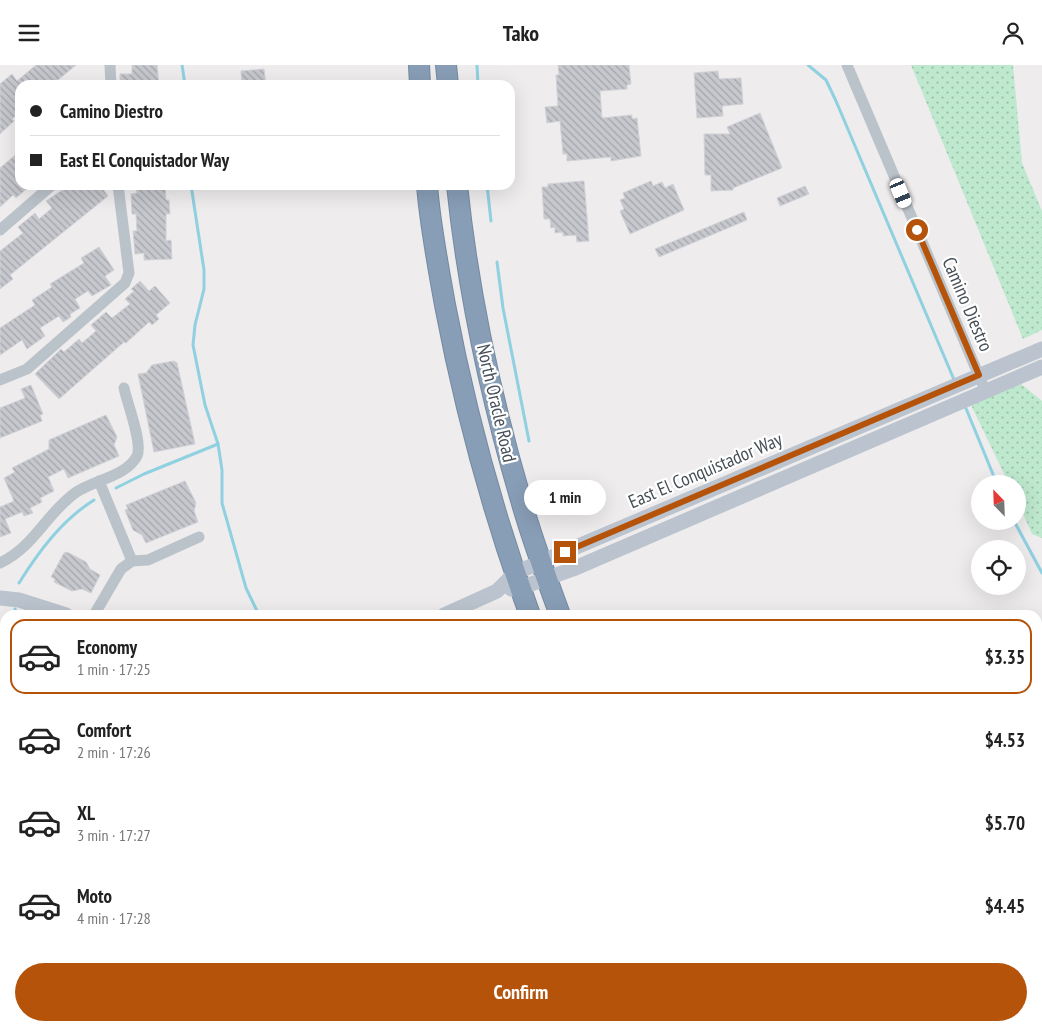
<!DOCTYPE html>
<meta charset="utf-8">
<style>
:root{--surface:#fff;--page:#f2f2f2;--text:#222;--muted:#767676;--line:#e0e0e0;--accent:#b45309}
body{margin:0;font-family:"PT Sans Narrow",sans-serif;background:var(--page);color:var(--text);height:100vh;display:flex;flex-direction:column;font-size:19px;white-space:nowrap}
*{box-sizing:border-box;margin:0}
p{font-size:16px;color:var(--muted)}
.icon{flex:none;width:28px;height:28px;fill:none;stroke:currentColor;stroke-width:2;stroke-linecap:round;stroke-linejoin:round}
.map{position:relative;flex:1;overflow:hidden}
.drawer{position:absolute;left:0px;top:545px;width:1042px;height:421px;display:flex;flex-direction:column;background:var(--surface);border-radius:15px 15px 0 0;box-shadow:0 5px 20px #0002}
.drawer>*{flex:none}
.banner{position:absolute;left:15px;top:15px;width:500px;height:110px;border-radius:15px;box-shadow:0 5px 20px #0002;display:grid;align-content:center;height:110px;padding:0 15px;background:var(--surface)}
.needle{width:32px;rotate:337deg}
.controls{position:absolute;left:971px;top:410px;display:grid;gap:10px}
.controls a{display:grid;place-items:center;width:55px;height:55px;border-radius:50%;background:var(--surface);box-shadow:0 5px 20px #0002;font-size:25px}
.end{position:absolute;width:22px;height:22px;margin:-11px;border:6px solid #b45309;background:#fff;box-shadow:0 0 0 2px #fff}
.from{border-radius:50%}
.bubble{position:absolute;height:35px;border-radius:18px;background:var(--surface);box-shadow:0 5px 20px #0002;font-size:16px;font-weight:600;line-height:35px;text-align:center}
.car{position:absolute;width:15px;height:30px;margin:-15px -8px;border-radius:6px;box-shadow:0 0 4px 1px #0007;background:linear-gradient(#fff 24%,#345 0 40%,#fff 0 76%,#345 0 86%,#fff 0)}
.banner b{display:flex;align-items:center;gap:18px;height:48px;font-size:19px}
.banner b+b{border-top:1px solid var(--line)}
.banner i{width:12px;height:12px;background:var(--text)}
ul{padding:9px 0 0;list-style:none}
li{display:flex;align-items:center;gap:15px;height:75px;margin:0 10px 8px;padding:0 5px;border:2px solid transparent;border-radius:15px}
li div{flex:1}
li b{display:block;font-size:19px}
li em{font-style:normal;font-weight:600}
li.selected{border-color:var(--accent)}
li>.icon{width:45px;height:45px;stroke-width:1.5}
.button{display:flex;gap:10px;margin-top:auto;padding:10px 15px}
.button a{flex:1;height:58px;border-radius:30px;background:var(--accent);color:#fff;font-size:20px;font-weight:600;line-height:58px;text-align:center}
header{display:flex;justify-content:space-between;align-items:center;height:65px;padding:0 15px;background:var(--surface);font-size:22px;font-weight:600}
.map>svg:first-child{display:block}
.grass{fill:url(#grass-dots)}
.lines{fill:none;stroke-linecap:round;stroke-linejoin:round}
.stream{stroke:#8fd0e1;stroke-width:3}
.building{fill:url(#building-back-hatch);stroke:#d0d2d7}
.highway-casing{stroke:#7489a2;stroke-width:22}
.street{stroke:#bbc3ca;stroke-width:11}
.secondary{stroke:#bbc4ce;stroke-width:15}
.highway{stroke:#889eb6;stroke-width:20}
.route{stroke:#b45309;stroke-width:6}
.labels{text-anchor:middle;dominant-baseline:central;stroke-width:4.5;stroke-linejoin:round;paint-order:stroke}
.street-label{font-size:19px;fill:#464f57;stroke:#fff}
</style>
<header><svg class="icon" aria-label="menu" viewBox="0 0 24 24"><path d="M4 6h16M4 12h16M4 18h16"/></svg>Tako<svg class="icon" aria-label="person" viewBox="0 0 24 24"><circle cx="12" cy="8" r="4"/><path d="M4 21q1-7 8-7t8 7"/></svg></header>
<div class="map">
<svg width="1042" height="966" viewBox="0 0 1042 966">
<defs>
<pattern id="grass-dots" width="8" height="8" patternUnits="userSpaceOnUse" patternTransform="scale(1.25)"><rect width="8" height="8" fill="#bee9ce"/><path d="M2 2h.1M6 6h.1" fill="none" stroke="#9cbfaa" stroke-width="1.8" stroke-linecap="round"/></pattern>
<pattern id="building-back-hatch" width="6" height="6" patternUnits="userSpaceOnUse" patternTransform="scale(1.25)"><rect width="6" height="6" fill="#c7c8ce"/><path d="M-1 5l2 2M0 0l6 6M5-1l2 2" fill="none" stroke="#a3a5aa"/></pattern>
</defs>
<rect width="100%" height="100%" fill="#eeecec"/>
<g class="grass">
<path d="M 911,0 L 1013,0 L 1022,98 L 1042,146 L 1042,265 L 1023,274 Z"/>
<path d="M 1021,319 L 1042,336 L 1042,473 L 1032,469 L 1018,437 L 1018,419 L 1009,419 L 971,340 Z"/>
</g>
<g class="lines">
<g class="stream">
<path d="M 182,0 L 185,20"/>
<path d="M 477,0 L 478,20"/>
<path d="M 808,0 L 826,15 L 836,36 L 955,317"/>
<path d="M 191,120 L 204,205 L 204,224 L 195,260 L 193,280 L 205,340 L 218,379 L 222,405 L 222,438 L 246,523 L 259,550"/>
<path d="M 487,120 L 491,156"/>
<path d="M 497,197 L 503,243 L 529,376"/>
<path d="M 965,341 L 997,419"/>
<path d="M 116,423 L 144,409 L 218,379"/>
<path d="M 1014,456 L 1042,508"/>
<path d="M 19,518 C 39,486 62,455 94,435"/>
<path d="M 15,544 L 17,550"/>
<path d="M 797,961 L 800,966"/>
</g>
</g>
<g class="building">
<path d="M 36,0 L 76,0 L 52,20 L 20,20 L 20,47 L 12,54 L 14,56 L 0,69 L 0,19 L 12,9 L 17,16 Z"/>
<path d="M 132,0 L 157,0 L 159,20 L 120,20 L 120,9 L 132,9 Z"/>
<path d="M 558,0 L 629,0 L 631,19 L 627,20 L 627,24 L 600,26 L 602,53 L 632,50 L 632,54 L 637,53 L 641,91 L 611,96 L 611,92 L 567,96 L 567,89 L 563,89 L 560,56 L 547,58 L 545,42 L 558,41 L 556,10 L 559,10 Z"/>
<path d="M 264,4 L 266,20 L 242,20 L 241,6 Z"/>
<path d="M 718,6 L 719,14 L 741,13 L 743,39 L 722,41 L 723,51 L 697,53 L 694,8 Z"/>
<path d="M 760,48 L 782,103 L 733,123 L 733,125 L 711,126 L 711,110 L 705,110 L 704,69 L 730,69 L 727,62 Z"/>
<path d="M 20,86 L 20,120 L 31,120 L 16,133 L 13,130 L 0,142 L 0,103 Z"/>
<path d="M 584,116 L 589,176 L 577,177 L 576,170 L 563,171 L 563,167 L 555,168 L 555,162 L 551,163 L 550,154 L 544,154 L 542,122 L 548,122 L 548,119 Z"/>
<path d="M 651,116 L 653,121 L 662,117 L 665,123 L 673,119 L 684,145 L 630,169 L 620,146 L 624,144 L 620,135 L 625,133 L 623,128 Z"/>
<path d="M 70,120 L 100,120 L 108,131 L 10,210 L 13,214 L 0,224 L 0,186 L 23,168 L 18,162 L 35,148 L 39,154 L 52,143 L 46,136 Z"/>
<path d="M 136,120 L 165,120 L 166,135 L 169,135 L 170,149 L 166,149 L 166,176 L 171,175 L 172,194 L 144,195 L 144,188 L 135,189 L 133,166 L 137,166 L 136,149 L 132,149 L 131,129 L 137,128 Z"/>
<path d="M 805,121 L 809,129 L 780,141 L 777,133 Z"/>
<path d="M 744,147 L 747,155 L 659,192 L 655,184 Z"/>
<path d="M 99,182 L 114,205 L 105,211 L 111,220 L 92,231 L 88,226 L 75,234 L 80,243 L 70,249 L 71,252 L 63,257 L 59,251 L 40,263 L 45,271 L 27,284 L 22,275 L 0,290 L 0,263 L 35,240 L 32,235 L 52,222 L 50,219 L 84,198 L 81,193 Z"/>
<path d="M 140,216 L 149,226 L 155,221 L 170,238 L 156,250 L 159,254 L 152,260 L 149,257 L 126,278 L 124,277 L 59,334 L 35,309 L 61,284 L 64,287 L 79,274 L 82,278 L 96,266 L 91,260 L 106,247 L 112,253 L 130,239 L 125,234 L 134,226 L 131,224 Z"/>
<path d="M 174,296 L 177,298 L 195,379 L 154,387 L 138,309 L 146,308 L 152,300 Z"/>
<path d="M 31,320 L 43,349 L 40,350 L 42,356 L 0,373 L 0,343 L 25,333 L 21,324 Z"/>
<path d="M 106,350 L 117,372 L 114,380 L 119,391 L 68,413 L 64,404 L 48,412 L 54,426 L 40,433 L 42,437 L 30,443 L 33,448 L 24,451 L 22,447 L 5,454 L 11,468 L 0,472 L 0,442 L 14,436 L 4,413 L 15,407 L 12,403 L 49,384 L 49,375 Z"/>
<path d="M 185,416 L 196,438 L 194,446 L 198,457 L 146,478 L 142,470 L 133,465 L 125,445 L 128,444 L 126,440 Z"/>
<path d="M 67,487 L 86,497 L 90,504 L 100,510 L 91,528 L 82,524 L 72,526 L 54,517 L 55,514 L 51,512 L 64,488 Z"/>
</g>
<g class="lines">
<g class="highway-casing">
<g id="highway">
<path d="M 419,0 L 420,20"/>
<path d="M 446,0 L 448,20"/>
<path d="M 427,120 C 430,160 438,200 445,240 C 465,345 493,449 530,550"/>
<path d="M 457,120 C 468,226 491,333 521,435 C 532,474 546,512 560,550"/>
<path d="M 733,961 L 736,966"/>
<path d="M 767,961 L 770,966"/>
</g>
</g>
<g class="street">
<path d="M 110,0 L 111,20"/>
<path d="M 847,0 L 982,318"/>
<path d="M 0,165 L 52,120"/>
<path d="M 0,315 L 27,304 L 125,218 L 129,208 L 118,120"/>
<path d="M 99,416 L 132,496"/>
<path d="M 0,498 C 34,482 46,449 75,428 C 93,415 126,412 137,391 C 143,378 127,338 124,323"/>
<path d="M 94,550 L 121,504 L 132,496 L 148,495 L 199,472"/>
<path d="M 0,716 L 5,707"/>
<path d="M 0,741 L 5,747"/>
<path d="M 0,847 L 5,851"/>
<path d="M 0,922 L 5,919"/>
<path d="M 156,961 L 158,966"/>
<path d="M 244,966 L 247,961"/>
</g>
<g class="secondary">
<path d="M 511,524 L 520,523 L 573,504 L 1042,302"/>
<path d="M 0,533 L 19,535 L 66,550"/>
<path d="M 444,550 L 497,526 L 515,508 L 1042,284"/>
<path d="M 377,961 L 379,966"/>
</g>
<use href="#highway" class="highway"/>
</g>
<g class="lines">
<path class="route" d="M 565,487 L 979,310 L 917,165"/>
</g>
<g class="labels">
<g class="street-label">
<text transform="translate(968 239) rotate(67)">Camino Diestro</text>
<text transform="translate(497 338) rotate(77)">North Oracle Road</text>
<text transform="translate(705 405) rotate(-23)">East El Conquistador Way</text>
</g>
</g>
</svg>
<div class="controls">
<a><svg class="needle" viewBox="-14 -14 28 28"><path d="M0-13l5 13h-10z" fill="#e53935"/><path d="M0 13l5-13h-10z" fill="#767676"/></svg></a>
<a><svg class="icon" aria-label="locate" viewBox="0 0 24 24"><circle cx="12" cy="12" r="6"/><path d="M12 2v4M12 18v4M2 12h4M18 12h4"/></svg></a>
</div>
<i class="end from" style="left:917px;top:165px"></i>
<i class="end" style="left:565px;top:487px"></i>
<div class="bubble" style="left:524px;top:415px;width:82px">1 min</div>
<i class="car" style="left:901px;top:128px;rotate:157deg"></i>
<div class="banner">
<b><i class="from"></i>Camino Diestro</b>
<b><i></i>East El Conquistador Way</b>
</div>
<section class="drawer">
<ul>
<li class="selected"><svg class="icon" aria-label="car" viewBox="0 0 24 24"><path d="M5 17H2v-5l4-1 3-4h7l3 4 3 1v5h-3M9 17h6M6 11h13"/><circle cx="7" cy="17" r="2"/><circle cx="17" cy="17" r="2"/></svg><div><b>Economy</b><p>1 min · 17:25</p></div><em>$3.35</em></li>
<li><svg class="icon" aria-label="car" viewBox="0 0 24 24"><path d="M5 17H2v-5l4-1 3-4h7l3 4 3 1v5h-3M9 17h6M6 11h13"/><circle cx="7" cy="17" r="2"/><circle cx="17" cy="17" r="2"/></svg><div><b>Comfort</b><p>2 min · 17:26</p></div><em>$4.53</em></li>
<li><svg class="icon" aria-label="car" viewBox="0 0 24 24"><path d="M5 17H2v-5l4-1 3-4h7l3 4 3 1v5h-3M9 17h6M6 11h13"/><circle cx="7" cy="17" r="2"/><circle cx="17" cy="17" r="2"/></svg><div><b>XL</b><p>3 min · 17:27</p></div><em>$5.70</em></li>
<li><svg class="icon" aria-label="car" viewBox="0 0 24 24"><path d="M5 17H2v-5l4-1 3-4h7l3 4 3 1v5h-3M9 17h6M6 11h13"/><circle cx="7" cy="17" r="2"/><circle cx="17" cy="17" r="2"/></svg><div><b>Moto</b><p>4 min · 17:28</p></div><em>$4.45</em></li>
</ul>
<div class="button"><a>Confirm</a></div>
</section>
</div>
